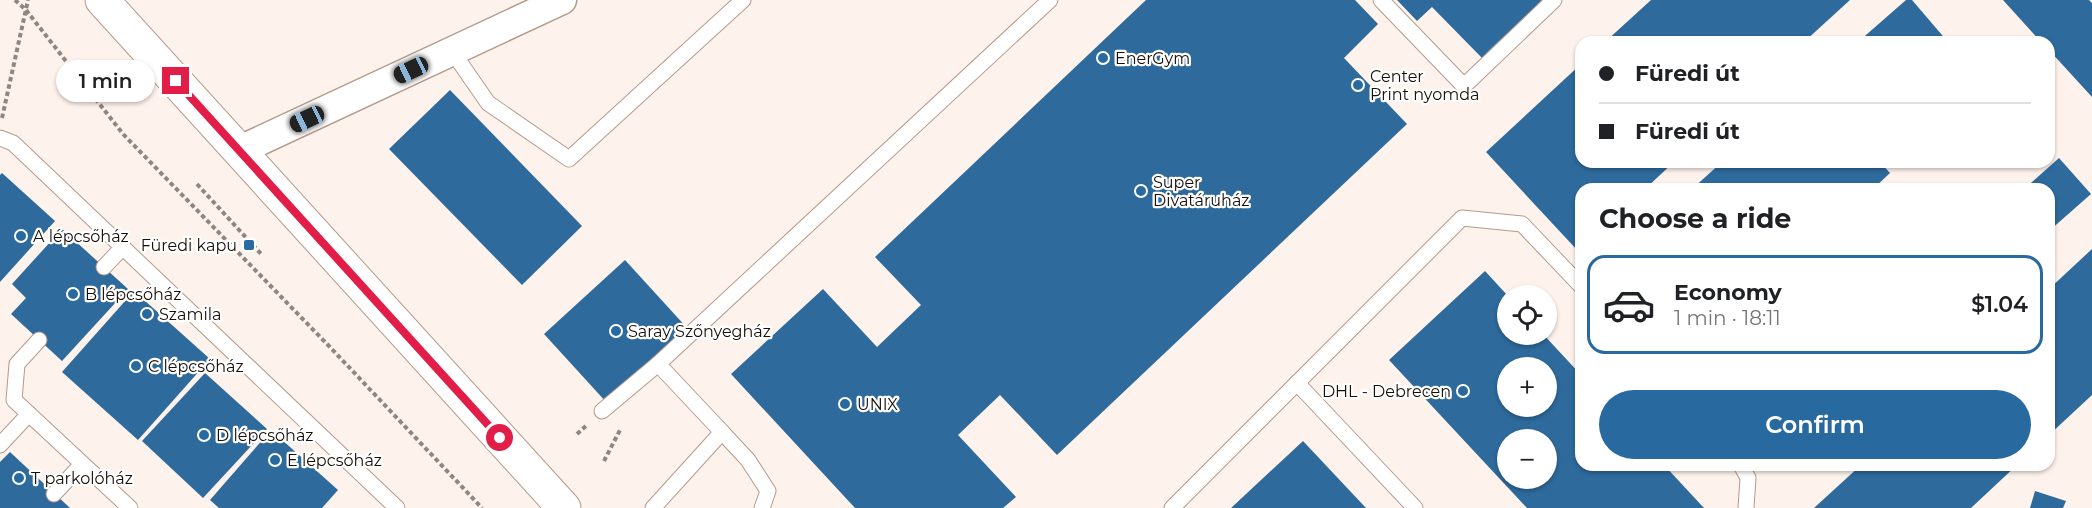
<!DOCTYPE html>
<meta charset="utf-8">
<style>
:root{--surface:#fff;--page:#f2f2f2;--text:#202124;--muted:#757577;--line:#e0e0e0;--accent:#286aa0}
body{margin:0;font-family:Montserrat,sans-serif;background:var(--page);color:var(--text);height:100vh;display:flex;flex-direction:column;font-size:22px;white-space:nowrap}
*{box-sizing:border-box;margin:0}
p{font-size:20px;color:var(--muted)}
.icon{flex:none;width:33px;height:33px;fill:none;stroke:currentColor;stroke-width:2;stroke-linecap:round;stroke-linejoin:round}
.map{position:relative;flex:1;overflow:hidden}
.sheet{position:absolute;left:1575px;top:183px;width:480px;height:288px;display:flex;flex-direction:column;background:var(--surface);border-radius:18px;box-shadow:0 2px 4px #0004}
.sheet>*{flex:none}
.hud{position:absolute;left:1575px;top:36px;width:480px;height:132px;border-radius:18px;box-shadow:0 2px 4px #0004;display:grid;align-content:center;height:132px;padding:0 24px;background:var(--surface)}
.tools{position:absolute;left:1497px;top:285px;display:grid;gap:12px}
.tools a{display:grid;place-items:center;width:60px;height:60px;border-radius:50%;background:var(--surface);box-shadow:0 2px 4px #0004;font-size:30px}
.end{position:absolute;width:27px;height:27px;margin:-14px;border:8px solid #e11d48;background:#fff;box-shadow:0 0 0 3px #fff}
.from{border-radius:50%}
.bubble{position:absolute;height:42px;border-radius:21px;background:var(--surface);box-shadow:0 2px 4px #0004;font-size:20px;font-weight:600;line-height:42px;text-align:center}
.car{position:absolute;width:18px;height:36px;margin:-18px -9px;border-radius:8px;box-shadow:0 0 4px 2px #0007;background:linear-gradient(#222 24%,#8ab4d8 0 40%,#222 0 76%,#8ab4d8 0 86%,#222 0)}
.hud b{display:flex;align-items:center;gap:21px;height:57px;font-size:22px}
.hud b+b{border-top:2px solid var(--line)}
.hud i{width:15px;height:15px;background:var(--text)}
ul{padding:0;list-style:none}
li{display:flex;align-items:center;gap:18px;height:99px;margin:0 12px 9px;padding:0 12px;border:3px solid transparent;border-radius:18px}
li div{flex:1}
li b{display:block;font-size:22px}
li em{font-style:normal;font-weight:600}
li.active{border-color:var(--accent)}
li>.icon{width:54px;height:54px;stroke-width:1.5}
h2{padding:0 24px;font-size:27px;line-height:72px}
.action{display:flex;gap:12px;margin-top:auto;padding:12px 24px}
.action a{flex:1;height:69px;border-radius:36px;background:var(--accent);color:#fff;font-size:24px;font-weight:600;line-height:69px;text-align:center}
.map>svg:first-child{display:block}
.building{fill:#2e6a9c;fill-rule:evenodd}
.lines{fill:none;stroke-linecap:round;stroke-linejoin:round}
.service-casing{stroke:#b49a8a;stroke-width:17}
.minor-casing{stroke:#b49a8a;stroke-width:31}
.primary-casing{stroke:#b49a8a;stroke-width:35}
.path{stroke:#908680;stroke-width:4;stroke-dasharray:4.5 3;stroke-linecap:butt}
.service{stroke:#fff;stroke-width:15}
.minor{stroke:#fff;stroke-width:28}
.primary{stroke:#fff;stroke-width:33}
.route{stroke:#e11d48;stroke-width:8}
.poi-dot{fill:#286aa0;stroke:#fff;stroke-width:2}
.labels{text-anchor:middle;dominant-baseline:central;stroke-width:4.5;stroke-linejoin:round;paint-order:stroke}
.poi-label{font-size:16px;fill:#170e08;stroke:#fff;text-anchor:start}
</style>
<div class="map">
<svg width="2092" height="508" viewBox="0 0 2092 508">
<rect width="100%" height="100%" fill="#fef3ec"/>
<g class="building">
<path d="M 1146,0 L 1355,0 L 1378,24 L 1344,58 L 1407,124 L 1057,455 L 1000,395 L 958,435 L 1016,497 L 1003,508 L 855,508 L 731,374 L 823,289 L 877,347 L 921,305 L 875,257 Z"/>
<path d="M 1397,0 L 1542,0 L 1482,58 L 1432,7 L 1417,21 Z"/>
<path d="M 1651,0 L 1850,0 L 1804,42 L 1605,42 Z"/>
<path d="M 1906,0 L 1912,0 L 1948,42 L 1858,42 Z"/>
<path d="M 2003,0 L 2089,0 L 2092,3 L 2092,97 L 2049,50 L 2049,42 L 2041,42 Z"/>
<path d="M 1581,64 L 1581,162 L 1674,162 L 1645,189 L 1581,189 L 1581,248 L 1578,251 L 1486,152 Z"/>
<path d="M 450,90 L 582,226 L 522,285 L 389,149 Z"/>
<path d="M 2059,158 L 2091,194 L 2049,231 L 2049,189 L 2024,189 Z"/>
<path d="M 1722,162 L 1880,162 L 1890,173 L 1873,189 L 1692,189 Z"/>
<path d="M 2,173 L 55,221 L 0,282 L 0,175 Z"/>
<path d="M 62,229 L 128,289 L 62,361 L 11,314 L 26,298 L 12,284 Z"/>
<path d="M 2092,249 L 2092,395 L 2049,435 L 2049,289 Z"/>
<path d="M 625,260 L 688,329 L 607,403 L 544,334 Z"/>
<path d="M 1485,271 L 1508,296 L 1508,334 L 1543,334 L 1581,375 L 1581,465 L 1664,465 L 1704,508 L 1527,508 L 1389,360 ZM 1508,368 L 1546,368 L 1546,406 L 1508,406 ZM 1508,440 L 1546,440 L 1546,478 L 1508,478 Z"/>
<path d="M 134,291 L 210,359 L 138,440 L 62,372 Z"/>
<path d="M 205,373 L 267,429 L 203,498 L 142,441 Z"/>
<path d="M 271,430 L 338,490 L 322,508 L 219,508 L 210,500 Z"/>
<path d="M 1303,441 L 1366,508 L 1231,508 Z"/>
<path d="M 10,452 L 70,508 L 0,508 L 0,462 Z"/>
<path d="M 1861,465 L 2017,465 L 1971,508 L 1814,508 Z"/>
<path d="M 2035,491 L 2066,501 L 2063,508 L 2030,508 Z"/>
</g>
<g class="lines">
<g class="service-casing">
<g id="service">
<path d="M 1381,0 L 1464,86 L 1554,0"/>
<path d="M 452,51 L 488,103 L 569,159 L 743,0"/>
<path d="M 0,138 L 13,143 L 397,508"/>
<path d="M 104,267 L 123,247"/>
<path d="M 39,340 L 17,364 L 14,400 L 130,508"/>
<path d="M 1297,383 L 1415,508"/>
<path d="M 602,411 L 658,364"/>
<path d="M 722,432 L 748,460 L 768,491 L 762,508"/>
<path d="M 0,445 L 29,414"/>
<path d="M 1741,465 L 1748,478 L 1746,508"/>
<path d="M 54,494 L 82,464"/>
<path d="M 653,508 L 722,432 L 658,364 L 1050,0"/>
<path d="M 1172,508 L 1462,218 L 1522,224 L 1581,286"/>
</g>
</g>
<g class="minor-casing">
<path id="minor" d="M 238,151 L 562,0"/>
</g>
<g class="primary-casing">
<path id="primary" d="M 102,0 L 564,508"/>
</g>
<g class="path">
<path d="M 15,0 L 26,10 L 123,134 L 328,345 L 482,508"/>
<path d="M 2,118 L 28,0"/>
<path d="M 197,184 L 262,255"/>
<path d="M 577,434 L 588,424"/>
<path d="M 604,461 L 620,430"/>
</g>
<use href="#service" class="service"/>
<use href="#minor" class="minor"/>
<use href="#primary" class="primary"/>
</g>
<g class="lines">
<path class="route" d="M 176,81 L 500,438"/>
</g>
<g class="poi-dot">
<circle cx="1103" cy="58" r="6"/>
<circle cx="1358" cy="85" r="6"/>
<circle cx="1141" cy="191" r="6"/>
<circle cx="21" cy="236" r="6"/>
<rect x="243" y="239" width="12" height="12" rx="3"/>
<circle cx="73" cy="294" r="6"/>
<circle cx="147" cy="314" r="6"/>
<circle cx="616" cy="331" r="6"/>
<circle cx="136" cy="366" r="6"/>
<circle cx="1463" cy="391" r="6"/>
<circle cx="845" cy="404" r="6"/>
<circle cx="204" cy="435" r="6"/>
<circle cx="275" cy="460" r="6"/>
<circle cx="19" cy="478" r="6"/>
</g>
<g class="labels">
<g class="poi-label">
<text x="1115" y="58">EnerGym</text>
<text x="1370" y="76">Center<tspan x="1370" dy="18">Print nyomda</tspan></text>
<text x="1153" y="182">Super<tspan x="1153" dy="18">Divatáruház</tspan></text>
<text x="33" y="236">A lépcsőház</text>
<text x="237" y="245" text-anchor="end">Füredi kapu</text>
<text x="85" y="294">B lépcsőház</text>
<text x="159" y="314">Szamila</text>
<text x="628" y="331">Saray Szőnyegház</text>
<text x="148" y="366">C lépcsőház</text>
<text x="1451" y="391" text-anchor="end">DHL - Debrecen</text>
<text x="857" y="404">UNIX</text>
<text x="216" y="435">D lépcsőház</text>
<text x="287" y="460">E lépcsőház</text>
<text x="31" y="478">T parkolóház</text>
</g>
</g>
</svg>
<div class="tools">
<a><svg class="icon" aria-label="locate" viewBox="0 0 24 24"><circle cx="12" cy="12" r="6"/><path d="M12 2v4M12 18v4M2 12h4M18 12h4"/></svg></a>
<a>+</a>
<a>−</a>
</div>
<i class="end from" style="left:500px;top:438px"></i>
<i class="end" style="left:176px;top:81px"></i>
<div class="bubble" style="left:56px;top:60px;width:99px">1 min</div>
<i class="car" style="left:411px;top:70px;rotate:245deg"></i>
<i class="car" style="left:307px;top:119px;rotate:245deg"></i>
<div class="hud">
<b><i class="from"></i>Füredi út</b>
<b><i></i>Füredi út</b>
</div>
<section class="sheet">
<h2>Choose a ride</h2>
<ul>
<li class="active"><svg class="icon" aria-label="car" viewBox="0 0 24 24"><path d="M5 17H2v-5l4-1 3-4h7l3 4 3 1v5h-3M9 17h6M6 11h13"/><circle cx="7" cy="17" r="2"/><circle cx="17" cy="17" r="2"/></svg><div><b>Economy</b><p>1 min · 18:11</p></div><em>$1.04</em></li>
</ul>
<div class="action"><a>Confirm</a></div>
</section>
</div>
